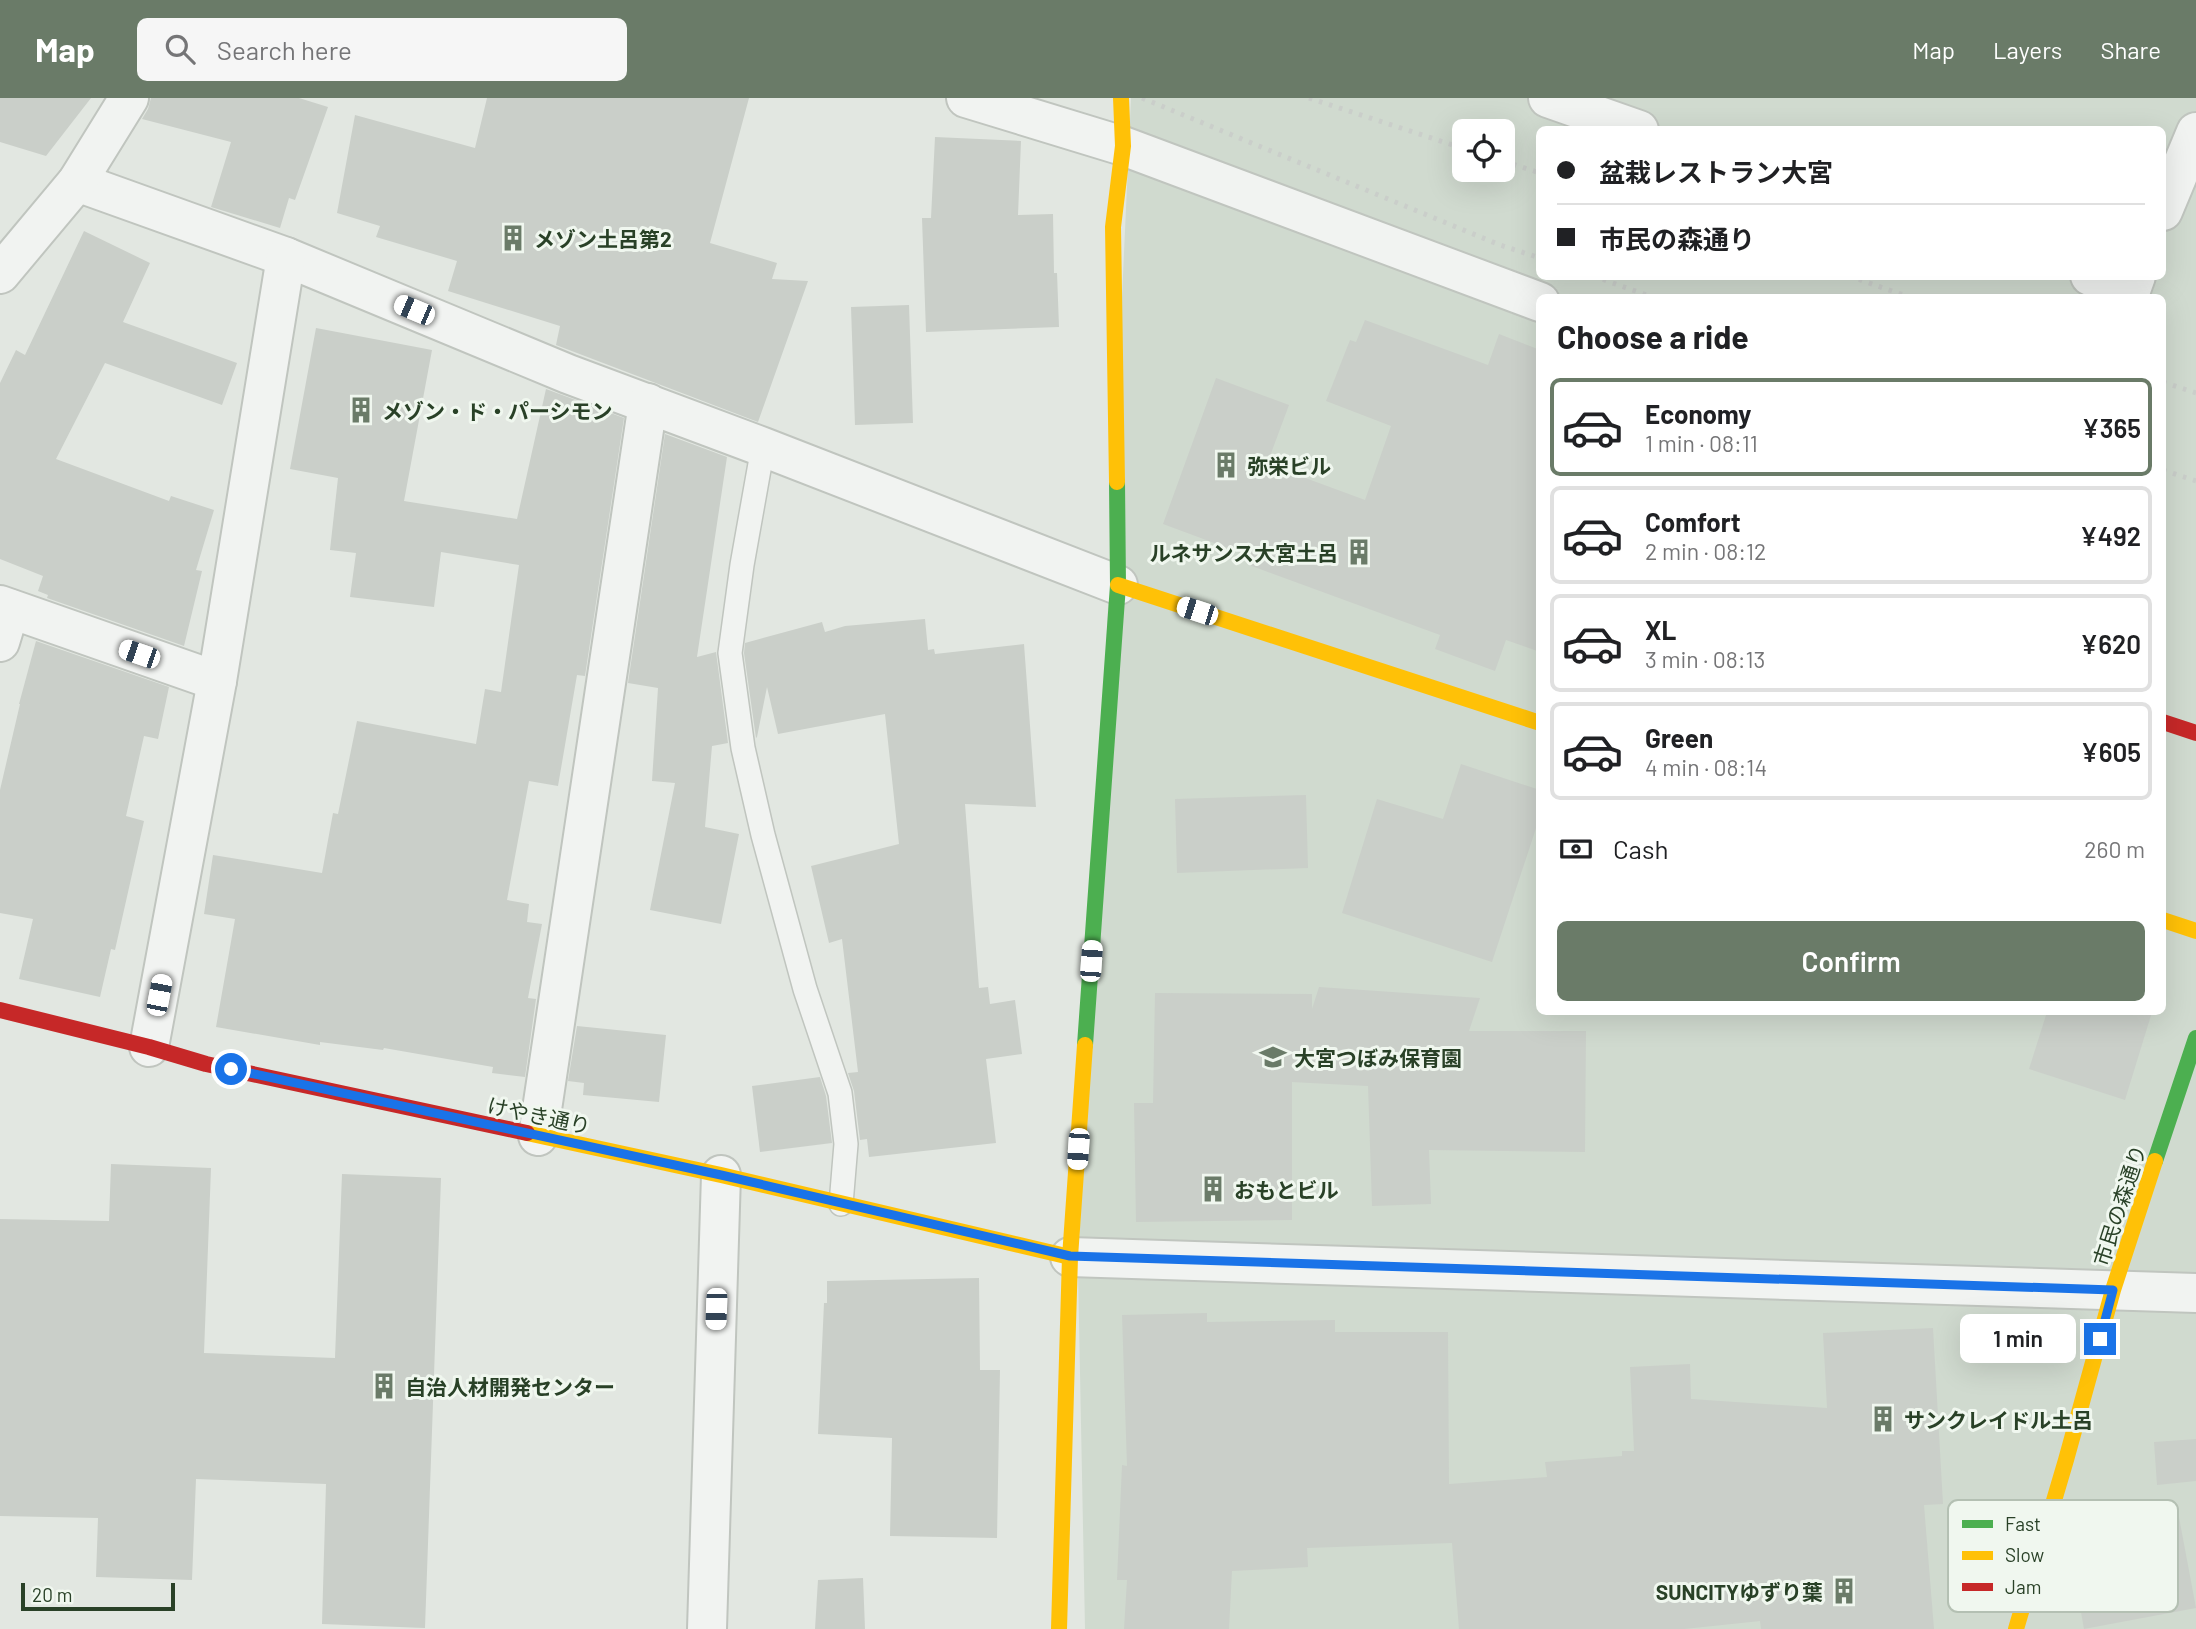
<!DOCTYPE html>
<meta charset="utf-8">
<style>
:root{--surface:#fff;--page:#f6f6f6;--text:#202124;--muted:#757577;--line:#e0e0e0;--accent:#6a7b68}
body{margin:0;font-family:Barlow,"Noto Sans JP",sans-serif;background:var(--page);color:var(--text);height:100vh;display:flex;flex-direction:column;font-size:26px;white-space:nowrap}
*{box-sizing:border-box;margin:0}
p{font-size:23px;color:var(--muted)}
.icon{flex:none;width:38px;height:38px;fill:none;stroke:currentColor;stroke-width:2;stroke-linecap:round;stroke-linejoin:round}
.map{position:relative;flex:1;overflow:hidden}
.drawer{position:absolute;left:1536px;top:196px;width:630px;height:721px;display:flex;flex-direction:column;background:var(--surface);border-radius:10px;box-shadow:0 7px 28px #0002}
.drawer>*{flex:none}
.top-card{position:absolute;left:1536px;top:28px;width:630px;height:154px;border-radius:10px;box-shadow:0 7px 28px #0002;display:grid;align-content:center;height:154px;padding:0 21px;background:var(--surface)}
.buttons{position:absolute;left:1452px;top:21px;display:grid;gap:14px}
.buttons a{display:grid;place-items:center;width:63px;height:63px;border-radius:10px;background:var(--surface);box-shadow:0 7px 28px #0002;font-size:35px}
.scale{position:absolute;left:21px;bottom:18px;width:154px;box-sizing:border-box;padding-left:7px;border:4px solid #294127;border-top:0;font-size:19px;line-height:24px;white-space:nowrap;color:#294127;-webkit-text-stroke:5px #f0f7ef;paint-order:stroke}
.end{position:absolute;width:32px;height:32px;margin:-16px;border:9px solid #1a73e8;background:#fff;box-shadow:0 0 0 4px #fff}
.from{border-radius:50%}
.bubble{position:absolute;height:49px;border-radius:10px;background:var(--surface);box-shadow:0 7px 28px #0002;font-size:23px;font-weight:600;line-height:49px;text-align:center}
.car{position:absolute;width:21px;height:42px;margin:-21px -10px;border-radius:9px;box-shadow:0 0 5px 2px #0007;background:linear-gradient(#fff 24%,#345 0 40%,#fff 0 76%,#345 0 86%,#fff 0)}
.top-card b{display:flex;align-items:center;gap:24px;height:66px;font-size:26px}
.top-card b+b{border-top:2px solid var(--line)}
.top-card i{width:18px;height:18px;background:var(--text)}
ul{padding:0;list-style:none}
li{display:flex;align-items:center;gap:21px;height:98px;margin:0 14px 10px;padding:0 7px;border:4px solid var(--line);border-radius:10px}
li div{flex:1}
li b{display:block;font-size:26px}
li em{font-style:normal;font-weight:600}
li.current{border-color:var(--accent)}
li>.icon{width:63px;height:63px;stroke-width:1.5}
h2{padding:0 21px;font-size:32px;line-height:84px}
.pay{display:flex;align-items:center;gap:18px;height:77px;padding:0 21px;font-size:26px}
.pay p{margin-inline-start:auto}
.action{display:flex;gap:14px;margin-top:auto;padding:14px 21px}
.action a{flex:1;height:80px;border-radius:10px;background:var(--accent);color:#fff;font-size:28px;font-weight:600;line-height:80px;text-align:center}
header{display:flex;align-items:center;gap:42px;box-sizing:border-box;height:98px;padding:0 35px;background:var(--accent);color:#fff}
header strong{font-size:33px}
nav{display:flex;gap:38px;margin-inline-start:auto;font-size:24px}
.search{width:490px;height:63px;background:var(--page);display:flex;align-items:center;gap:18px;box-sizing:border-box;padding:0 24px;border-radius:10px;color:var(--muted);font-size:26px}
.map>svg:first-child{display:block}
.built{fill:#d0dacf;fill-rule:evenodd}
.building{fill:#cacfc9}
.lines{fill:none;stroke-linecap:round;stroke-linejoin:round}
.lane-casing{stroke:#c0c5bf;stroke-width:26}
.street-casing{stroke:#c0c5bf;stroke-width:42}
.lane{stroke:#f1f3f1;stroke-width:23}
.street{stroke:#f1f3f1;stroke-width:38}
.fast{stroke:#4caf50;stroke-width:16}
.slow{stroke:#ffc107;stroke-width:16}
.jam{stroke:#c62828;stroke-width:16}
.rail{stroke:#caceca;stroke-width:5;stroke-dasharray:3.5 7;stroke-linecap:butt}
.route{stroke:#1a73e8;stroke-width:9}
.labels{text-anchor:middle;dominant-baseline:central;stroke-width:6;stroke-linejoin:round;paint-order:stroke}
.poi-label{font-size:21px;font-weight:bold;fill:#294127;stroke:#f0f7ef;text-anchor:start}
.street-label{font-size:21px;fill:#294127;stroke:#f0f7ef}
.key{fill:#f0f7ef;stroke:#b4c0b3;stroke-width:2}
.key-label{font-size:19px;fill:#294127}
</style>
<header>
<strong>Map</strong>
<div class="search"><svg class="icon" aria-label="search" viewBox="0 0 24 24"><circle cx="10" cy="10" r="6"/><path d="M15 15l6 6"/></svg>Search here</div>
<nav><a>Map</a><a>Layers</a><a>Share</a></nav>
</header>
<div class="map">
<svg width="2196" height="1531" viewBox="0 0 2196 1531">
<rect width="100%" height="100%" fill="#e2e7e1"/>
<path class="built" d="M 1131,0 L 2196,0 L 2196,1531 L 1085,1531 L 1078,1172 ZM 1540,32 L 2163,32 L 2163,178 L 1540,178 ZM 1465,33 L 1503,33 L 1503,72 L 1465,72 ZM 1540,200 L 2163,200 L 2163,914 L 1540,914 Z"/>
<g class="building">
<path d="M 0,0 L 91,0 L 46,58 L 0,44 Z"/>
<path d="M 151,0 L 299,0 L 328,9 L 295,102 L 289,100 L 280,130 L 211,109 L 231,44 L 142,21 L 148,11 Z"/>
<path d="M 487,0 L 749,0 L 710,145 L 777,165 L 772,181 L 808,183 L 758,324 L 556,247 L 560,228 L 448,193 L 457,163 L 376,139 L 380,128 L 337,115 L 355,17 L 475,50 Z"/>
<path d="M 935,39 L 1021,43 L 1018,117 L 1053,116 L 1054,175 L 1057,175 L 1059,229 L 926,234 L 922,120 L 931,120 Z"/>
<path d="M 84,133 L 150,165 L 123,224 L 237,265 L 222,307 L 105,265 L 56,361 L 169,403 L 171,398 L 214,412 L 196,472 L 202,473 L 184,548 L 47,500 L 48,497 L 38,493 L 43,478 L 0,461 L 0,285 L 16,252 L 25,257 Z"/>
<path d="M 909,207 L 913,325 L 855,327 L 851,209 Z"/>
<path d="M 1365,222 L 1488,267 L 1499,236 L 1540,252 L 1540,554 L 1506,542 L 1495,573 L 1435,551 L 1440,537 L 1249,467 L 1252,459 L 1163,426 L 1216,280 L 1289,307 L 1267,366 L 1365,402 L 1391,328 L 1326,303 L 1350,242 L 1356,244 Z"/>
<path d="M 316,230 L 432,252 L 404,403 L 517,421 L 546,291 L 624,320 L 585,578 L 577,577 L 558,688 L 529,683 L 507,802 L 529,806 L 527,824 L 542,826 L 528,900 L 536,901 L 525,979 L 492,975 L 493,969 L 384,950 L 383,952 L 320,944 L 320,947 L 216,929 L 235,821 L 204,816 L 213,757 L 322,775 L 333,715 L 338,716 L 357,623 L 476,646 L 485,591 L 501,594 L 519,467 L 441,454 L 434,509 L 350,499 L 356,455 L 330,452 L 338,380 L 290,371 Z"/>
<path d="M 665,336 L 727,359 L 697,559 L 716,554 L 728,645 L 712,648 L 705,729 L 739,736 L 721,826 L 650,812 L 675,685 L 652,683 L 658,590 L 628,585 Z"/>
<path d="M 925,521 L 928,552 L 934,551 L 935,556 L 1024,546 L 1036,709 L 965,706 L 979,890 L 988,889 L 990,906 L 1015,902 L 1022,956 L 986,961 L 996,1045 L 869,1059 L 867,1041 L 860,1042 L 854,993 L 848,975 L 858,974 L 842,841 L 829,845 L 811,768 L 899,746 L 885,616 L 778,636 L 767,589 L 757,639 L 756,640 L 744,555 L 745,545 L 822,524 L 825,534 L 845,528 Z"/>
<path d="M 36,543 L 169,589 L 158,641 L 144,638 L 126,718 L 144,723 L 115,852 L 111,851 L 100,899 L 19,881 L 33,821 L 0,815 L 0,692 L 20,606 L 19,606 Z"/>
<path d="M 1461,666 L 1540,692 L 1540,718 L 1492,864 L 1342,815 L 1377,701 L 1443,721 Z"/>
<path d="M 1306,697 L 1308,770 L 1177,775 L 1175,701 Z"/>
<path d="M 1319,889 L 1480,900 L 1469,933 L 1586,933 L 1585,1054 L 1429,1052 L 1431,1106 L 1372,1108 L 1368,988 L 1292,984 L 1292,1122 L 1136,1124 L 1134,1005 L 1153,1005 L 1155,895 L 1312,896 L 1312,911 Z"/>
<path d="M 2047,914 L 2152,914 L 2125,1002 L 2029,971 Z"/>
<path d="M 577,928 L 666,937 L 659,1004 L 583,997 L 584,985 L 568,983 Z"/>
<path d="M 820,979 L 826,998 L 832,1045 L 760,1054 L 752,988 Z"/>
<path d="M 111,1066 L 211,1070 L 204,1255 L 335,1260 L 342,1076 L 441,1080 L 425,1530 L 322,1526 L 326,1386 L 196,1381 L 192,1482 L 96,1479 L 98,1420 L 0,1418 L 0,1121 L 109,1123 Z"/>
<path d="M 979,1180 L 980,1272 L 1000,1272 L 997,1440 L 890,1438 L 892,1340 L 818,1336 L 824,1205 L 827,1205 L 827,1183 Z"/>
<path d="M 1207,1215 L 1207,1224 L 1335,1222 L 1335,1234 L 1448,1234 L 1449,1386 L 1547,1379 L 1545,1364 L 1622,1358 L 1622,1353 L 1634,1353 L 1630,1269 L 1690,1266 L 1691,1301 L 1827,1310 L 1823,1235 L 1933,1230 L 1943,1406 L 1924,1407 L 1934,1531 L 1761,1531 L 1760,1523 L 1684,1531 L 1459,1531 L 1452,1445 L 1307,1450 L 1308,1469 L 1232,1473 L 1229,1531 L 1124,1531 L 1127,1482 L 1117,1482 L 1122,1367 L 1127,1368 L 1122,1217 Z"/>
<path d="M 2196,1341 L 2196,1383 L 2157,1387 L 2154,1344 Z"/>
<path d="M 2178,1414 L 2196,1510 L 2084,1531 L 2067,1435 Z"/>
<path d="M 863,1480 L 865,1531 L 815,1531 L 818,1482 Z"/>
</g>
<g class="lines">
<g class="lane-casing">
<path id="lane" d="M 763,349 L 742,467 L 730,555 L 743,650 L 763,737 L 805,891 L 840,995 L 846,1046 L 841,1106"/>
</g>
<g class="street-casing">
<g id="street">
<path d="M 966,0 L 1123,48 L 1540,204"/>
<path d="M 1548,0 L 1639,32"/>
<path d="M 77,84 L 286,159 L 568,276 L 763,349 L 1118,487"/>
<path d="M 2163,113 L 2196,34"/>
<path d="M 0,176 L 77,84 L 129,0"/>
<path d="M 2090,178 L 2131,192 L 2136,178"/>
<path d="M 0,507 L 217,583"/>
<path d="M 0,544 L 10,511"/>
<path d="M 149,949 L 217,583 L 286,159"/>
<path d="M 538,1038 L 648,305"/>
<path d="M 1070,1159 L 2196,1195"/>
<path d="M 707,1531 L 721,1077"/>
</g>
</g>
<use href="#lane" class="lane"/>
<use href="#street" class="street"/>
<g class="fast">
<path d="M 1085,947 L 1118,487 L 1117,384"/>
<path d="M 2155,1063 L 2196,940"/>
</g>
<g class="slow">
<path d="M 1117,384 L 1113,129 L 1123,48 L 1121,0"/>
<path d="M 1118,487 L 1540,625"/>
<path d="M 2163,822 L 2196,833"/>
<path d="M 527,1035 L 721,1077 L 1070,1159"/>
<path d="M 1059,1531 L 1070,1159 L 1085,947"/>
<path d="M 2016,1531 L 2066,1362 L 2113,1192 L 2155,1063"/>
</g>
<g class="jam">
<path d="M 2163,624 L 2196,635"/>
<path d="M 0,912 L 149,949 L 206,966 L 527,1035"/>
</g>
<g class="rail">
<path d="M 1142,0 L 1500,147 L 1540,160"/>
<path d="M 1309,0 L 1465,51"/>
<path d="M 1503,63 L 1540,75"/>
<path d="M 1593,178 L 1655,200"/>
<path d="M 1849,178 L 1912,200"/>
<path d="M 2163,284 L 2196,295"/>
<path d="M 2163,372 L 2196,383"/>
</g>
</g>
<g class="lines">
<path class="route" d="M 231,971 L 721,1077 L 1070,1158 L 2113,1192 L 2100,1241"/>
</g>
<defs>
<g id="building-bare" transform="scale(2.1)"><path d="M-4-6H4V6H1V3H-1V6H-4ZM-2.5-4.3h1.7v1.8h-1.7ZM.8-4.3h1.7v1.8H.8ZM-2.5-1h1.7V.8h-1.7ZM.8-1h1.7V.8H.8Z" fill="#6a7b68" stroke="#f0f7ef" stroke-width="2.5" paint-order="stroke"/></g>
<g id="school-bare" transform="scale(2.1)"><path d="M0-5L7-2L0 1L-7-2ZM-4 1L0 2.5L4 1V4Q0 6-4 4Z" fill="#6a7b68" stroke="#f0f7ef" stroke-width="2.5" paint-order="stroke"/></g>
</defs>
<g fill-rule="evenodd">
<use href="#building-bare" x="513" y="140"/>
<use href="#building-bare" x="361" y="312"/>
<use href="#building-bare" x="1226" y="367"/>
<use href="#building-bare" x="1359" y="454"/>
<use href="#school-bare" x="1273" y="959"/>
<use href="#building-bare" x="1213" y="1091"/>
<use href="#building-bare" x="384" y="1288"/>
<use href="#building-bare" x="1883" y="1321"/>
<use href="#building-bare" x="1844" y="1493"/>
</g>
<g class="labels">
<g class="poi-label">
<text x="534" y="140">メゾン土呂第2</text>
<text x="382" y="312">メゾン・ド・パーシモン</text>
<text x="1247" y="367">弥栄ビル</text>
<text x="1338" y="454" text-anchor="end">ルネサンス大宮土呂</text>
<text x="1294" y="959">大宮つぼみ保育園</text>
<text x="1234" y="1091">おもとビル</text>
<text x="405" y="1288">自治人材開発センター</text>
<text x="1904" y="1321">サンクレイドル土呂</text>
<text x="1823" y="1493" text-anchor="end">SUNCITYゆずり葉</text>
</g>
<g class="street-label">
<text transform="translate(539 1017) rotate(12)">けやき通り</text>
<text transform="translate(2119 1107) rotate(-72)">市民の森通り</text>
</g>
</g>
<rect x="1948" y="1402" width="230" height="112" rx="10" class="key"/>
<rect x="1962" y="1422" width="31" height="8" fill="#4caf50"/>
<rect x="1962" y="1453" width="31" height="9" fill="#ffc107"/>
<rect x="1962" y="1485" width="31" height="8" fill="#c62828"/>
<g class="key-label">
<text x="2005" y="1433">Fast</text>
<text x="2005" y="1464">Slow</text>
<text x="2005" y="1496">Jam</text>
</g>
</svg>
<div class="buttons">
<a><svg class="icon" aria-label="locate" viewBox="0 0 24 24"><circle cx="12" cy="12" r="6"/><path d="M12 2v4M12 18v4M2 12h4M18 12h4"/></svg></a>
</div>
<div class="scale">20 m</div>
<i class="end from" style="left:231px;top:971px"></i>
<i class="end" style="left:2100px;top:1241px"></i>
<div class="bubble" style="left:1960px;top:1216px;width:116px">1 min</div>
<i class="car" style="left:414px;top:212px;rotate:293deg"></i>
<i class="car" style="left:1197px;top:513px;rotate:288deg"></i>
<i class="car" style="left:139px;top:556px;rotate:289deg"></i>
<i class="car" style="left:1091px;top:863px;rotate:4deg"></i>
<i class="car" style="left:159px;top:897px;rotate:11deg"></i>
<i class="car" style="left:1078px;top:1051px;rotate:184deg"></i>
<i class="car" style="left:716px;top:1211px;rotate:182deg"></i>
<div class="top-card">
<b><i class="from"></i>盆栽レストラン大宮</b>
<b><i></i>市民の森通り</b>
</div>
<section class="drawer">
<h2>Choose a ride</h2>
<ul>
<li class="current"><svg class="icon" aria-label="car" viewBox="0 0 24 24"><path d="M5 17H2v-5l4-1 3-4h7l3 4 3 1v5h-3M9 17h6M6 11h13"/><circle cx="7" cy="17" r="2"/><circle cx="17" cy="17" r="2"/></svg><div><b>Economy</b><p>1 min · 08:11</p></div><em>¥365</em></li>
<li><svg class="icon" aria-label="car" viewBox="0 0 24 24"><path d="M5 17H2v-5l4-1 3-4h7l3 4 3 1v5h-3M9 17h6M6 11h13"/><circle cx="7" cy="17" r="2"/><circle cx="17" cy="17" r="2"/></svg><div><b>Comfort</b><p>2 min · 08:12</p></div><em>¥492</em></li>
<li><svg class="icon" aria-label="car" viewBox="0 0 24 24"><path d="M5 17H2v-5l4-1 3-4h7l3 4 3 1v5h-3M9 17h6M6 11h13"/><circle cx="7" cy="17" r="2"/><circle cx="17" cy="17" r="2"/></svg><div><b>XL</b><p>3 min · 08:13</p></div><em>¥620</em></li>
<li><svg class="icon" aria-label="car" viewBox="0 0 24 24"><path d="M5 17H2v-5l4-1 3-4h7l3 4 3 1v5h-3M9 17h6M6 11h13"/><circle cx="7" cy="17" r="2"/><circle cx="17" cy="17" r="2"/></svg><div><b>Green</b><p>4 min · 08:14</p></div><em>¥605</em></li>
</ul>
<div class="pay"><svg class="icon" aria-label="cash" viewBox="0 0 24 24"><path d="M3 7h18v10H3z"/><circle cx="12" cy="12" r="2"/></svg>Cash<p>260 m</p></div>
<div class="action"><a>Confirm</a></div>
</section>
</div>
